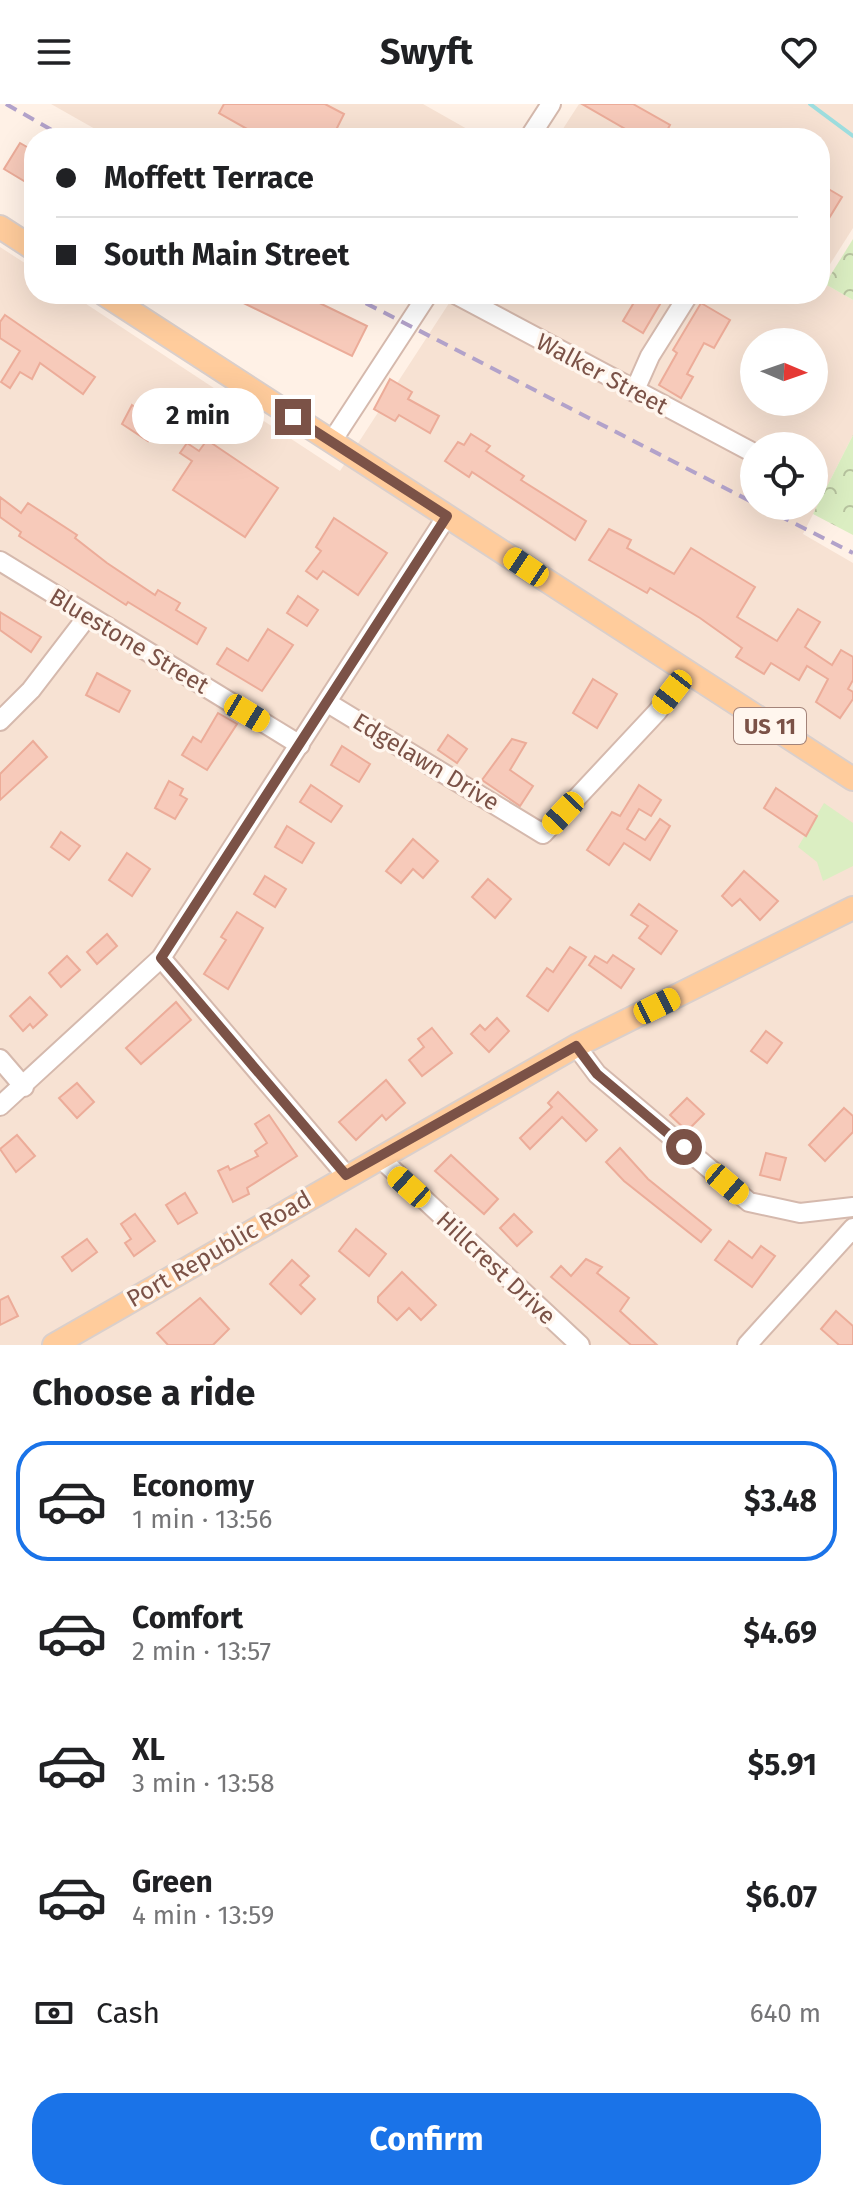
<!DOCTYPE html>
<meta charset="utf-8">
<style>
:root{--surface:#fff;--page:#f6f6f6;--text:#202124;--muted:#757577;--line:#e0e0e0;--accent:#1a73e8}
body{margin:0;font-family:"Fira Sans",sans-serif;background:var(--page);color:var(--text);height:100vh;display:flex;flex-direction:column;font-size:30px;white-space:nowrap}
*{box-sizing:border-box;margin:0}
p{font-size:26px;color:var(--muted)}
.icon{flex:none;width:44px;height:44px;fill:none;stroke:currentColor;stroke-width:2;stroke-linecap:round;stroke-linejoin:round}
.map{position:relative;height:1241px;overflow:hidden}
.side{display:flex;flex-direction:column;background:var(--surface);flex:1}
.side>*{flex:none}
.guide{position:absolute;left:24px;top:24px;width:806px;height:176px;border-radius:32px;box-shadow:0 8px 32px #0002;display:grid;align-content:center;height:176px;padding:0 32px;background:var(--surface)}
.needle{width:52px;rotate:92deg}
.buttons{position:absolute;left:740px;top:224px;display:grid;gap:16px}
.buttons a{display:grid;place-items:center;width:88px;height:88px;border-radius:50%;background:var(--surface);box-shadow:0 8px 32px #0002;font-size:40px}
.end{position:absolute;width:36px;height:36px;margin:-18px;border:10px solid #7b5247;background:#fff;box-shadow:0 0 0 4px #fff}
.from{border-radius:50%}
.bubble{position:absolute;height:56px;border-radius:28px;background:var(--surface);box-shadow:0 8px 32px #0002;font-size:26px;font-weight:700;line-height:56px;text-align:center}
.car{position:absolute;width:24px;height:48px;margin:-24px -12px;border-radius:10px;box-shadow:0 0 6px 2px #0007;background:linear-gradient(#f5c518 24%,#345 0 40%,#f5c518 0 76%,#345 0 86%,#f5c518 0)}
.guide b{display:flex;align-items:center;gap:28px;height:76px;font-size:30px}
.guide b+b{border-top:2px solid var(--line)}
.guide i{width:20px;height:20px;background:var(--text)}
ul{padding:0;list-style:none}
li{display:flex;align-items:center;gap:24px;height:120px;margin:0 16px 12px;padding:0 16px;border:4px solid transparent;border-radius:32px}
li div{flex:1}
li b{display:block;font-size:30px}
li em{font-style:normal;font-weight:700}
li.active{border-color:var(--accent)}
li>.icon{width:72px;height:72px;stroke-width:1.5}
h2{padding:0 32px;font-size:36px;line-height:96px}
.pay{display:flex;align-items:center;gap:20px;height:88px;padding:0 32px;font-size:30px}
.pay p{margin-inline-start:auto}
.button{display:flex;gap:16px;margin-top:auto;padding:16px 32px}
.button a{flex:1;height:92px;border-radius:32px;background:var(--accent);color:#fff;font-size:32px;font-weight:700;line-height:92px;text-align:center}
header{display:flex;justify-content:space-between;align-items:center;height:104px;padding:0 32px;background:var(--surface);font-size:36px;font-weight:700}
.map>svg:first-child{display:block}
.residential{fill:#f7e2d3;fill-rule:evenodd}
.grass{fill:#dbeec2}
.forest{fill:url(#forest-crowns)}
.lines{fill:none;stroke-linecap:round;stroke-linejoin:round}
.stream{stroke:#9dddde;stroke-width:4}
.building{fill:#f7caba;stroke:#ecac99;stroke-width:2}
.minor-casing{stroke:#d5b9ad;stroke-width:22}
.major-casing{stroke:#dacfcb;stroke-width:26}
.minor{stroke:#fff;stroke-width:18}
.major{stroke:#ffcc9c;stroke-width:22}
.rail{stroke:#b2a2ca;stroke-width:4;stroke-dasharray:12 8;stroke-linecap:butt}
.route{stroke:#7b5247;stroke-width:10}
.labels{text-anchor:middle;dominant-baseline:central;stroke-width:7;stroke-linejoin:round;paint-order:stroke}
.shield{fill:#fff6ee;stroke:#a38379;stroke-width:2}
.shield-label{font-size:22px;font-weight:bold;fill:#7b5247}
.street-label{font-size:24px;fill:#7b5247;stroke:#fff6ee}
</style>
<header><svg class="icon" aria-label="menu" viewBox="0 0 24 24"><path d="M4 6h16M4 12h16M4 18h16"/></svg>Swyft<svg class="icon" aria-label="heart" viewBox="0 0 24 24"><path d="M12 20l-8-8c-3-5 5-10 8-4 3-6 11-1 8 4z"/></svg></header>
<div class="map">
<svg width="853" height="1241" viewBox="0 0 853 1241">
<defs>
<pattern id="forest-crowns" width="20" height="18" patternUnits="userSpaceOnUse" patternTransform="scale(2)"><rect width="20" height="18" fill="#dbeec2"/><path d="M2 6a3 3 0 1 1 6 0M12 15a3 3 0 1 1 6 0" fill="none" stroke="#b7c39f"/></pattern>
</defs>
<rect width="100%" height="100%" fill="#fff1e6"/>
<g class="residential">
<path d="M 51,0 L 423,0 L 483,34 L 111,34 Z"/>
<path d="M 579,0 L 853,0 L 853,124 L 820,176 L 820,34 L 557,34 Z"/>
<path d="M 0,143 L 34,165 L 34,190 L 71,190 L 340,367 L 455,190 L 820,190 L 820,177 L 853,196 L 853,331 L 803,430 L 853,459 L 853,1241 L 0,1241 ZM 754,238 L 814,238 L 814,298 L 754,298 ZM 754,342 L 814,342 L 814,402 L 754,402 Z"/>
</g>
<path class="grass" d="M 824,699 L 853,719 L 853,762 L 823,777 L 817,758 L 798,743 Z"/>
<g class="forest">
<path d="M 853,135 L 853,196 L 825,180 Z"/>
<path d="M 853,331 L 853,431 L 813,410 Z"/>
</g>
<g class="lines">
<path class="stream" d="M 810,0 L 853,32"/>
</g>
<g class="building">
<path d="M 224,0 L 325,0 L 344,10 L 332,34 L 263,34 L 219,9 Z"/>
<path d="M 582,0 L 633,0 L 670,21 L 663,34 L 641,34 Z"/>
<path d="M 20,39 L 34,47 L 34,83 L 4,65 Z"/>
<path d="M 820,80 L 842,93 L 820,129 Z"/>
<path d="M 225,190 L 301,190 L 367,222 L 352,252 Z"/>
<path d="M 639,190 L 666,190 L 643,229 L 623,217 Z"/>
<path d="M 701,199 L 730,216 L 714,244 L 704,239 L 687,270 L 693,273 L 681,294 L 659,281 L 677,249 L 673,246 Z"/>
<path d="M 5,211 L 95,273 L 83,290 L 40,259 L 32,275 L 20,268 L 10,284 L 1,278 L 20,247 L 0,234 L 0,218 Z"/>
<path d="M 390,275 L 412,288 L 408,295 L 439,312 L 430,329 L 399,311 L 395,317 L 374,305 Z"/>
<path d="M 132,301 L 158,318 L 148,337 L 122,320 Z"/>
<path d="M 471,330 L 490,342 L 486,347 L 524,372 L 521,376 L 586,417 L 575,436 L 472,368 L 469,373 L 445,357 L 458,338 L 464,341 Z"/>
<path d="M 207,336 L 278,384 L 245,433 L 173,386 L 192,357 L 180,349 L 187,339 L 199,347 Z"/>
<path d="M 0,393 L 21,409 L 28,399 L 77,431 L 75,434 L 107,459 L 155,491 L 158,486 L 180,499 L 176,506 L 206,524 L 197,540 L 128,498 L 126,501 L 19,432 L 21,428 L 0,413 Z"/>
<path d="M 334,414 L 387,449 L 358,491 L 323,467 L 317,475 L 306,467 L 321,447 L 316,443 Z"/>
<path d="M 609,425 L 631,436 L 627,444 L 674,470 L 691,444 L 755,483 L 737,513 L 777,537 L 798,505 L 820,518 L 805,543 L 832,561 L 841,546 L 853,553 L 853,576 L 848,585 L 853,588 L 853,595 L 840,614 L 816,598 L 828,575 L 807,562 L 799,576 L 771,559 L 764,570 L 736,553 L 742,544 L 700,514 L 650,484 L 647,489 L 589,456 Z"/>
<path d="M 298,492 L 318,506 L 307,522 L 287,509 Z"/>
<path d="M 0,508 L 41,533 L 31,548 L 0,526 Z"/>
<path d="M 268,525 L 293,541 L 262,587 L 217,560 L 227,544 L 248,557 Z"/>
<path d="M 97,569 L 130,587 L 119,608 L 86,591 Z"/>
<path d="M 593,575 L 617,590 L 597,624 L 573,609 Z"/>
<path d="M 218,609 L 237,620 L 207,666 L 182,651 L 193,633 L 201,638 Z"/>
<path d="M 448,631 L 467,645 L 457,659 L 438,646 Z"/>
<path d="M 512,635 L 526,639 L 510,666 L 533,682 L 520,702 L 482,676 Z"/>
<path d="M 33,637 L 47,653 L 0,696 L 0,670 Z"/>
<path d="M 342,642 L 370,660 L 359,678 L 331,661 Z"/>
<path d="M 169,677 L 183,685 L 180,691 L 187,695 L 175,715 L 155,704 Z"/>
<path d="M 311,681 L 342,702 L 331,718 L 300,698 Z"/>
<path d="M 639,681 L 661,696 L 651,712 L 639,705 L 627,725 L 645,736 L 660,715 L 670,722 L 650,756 L 624,739 L 609,761 L 587,746 L 612,708 L 620,712 Z"/>
<path d="M 776,684 L 817,712 L 806,732 L 764,704 Z"/>
<path d="M 287,722 L 314,739 L 302,759 L 275,743 Z"/>
<path d="M 61,728 L 80,742 L 69,756 L 51,743 Z"/>
<path d="M 413,735 L 438,757 L 423,774 L 413,765 L 401,779 L 386,767 Z"/>
<path d="M 127,749 L 150,765 L 132,792 L 109,776 Z"/>
<path d="M 744,767 L 778,797 L 760,816 L 740,795 L 732,802 L 722,792 Z"/>
<path d="M 265,772 L 286,785 L 275,803 L 254,790 Z"/>
<path d="M 488,775 L 511,795 L 495,814 L 472,793 Z"/>
<path d="M 639,800 L 677,827 L 661,850 L 639,834 L 648,822 L 631,811 Z"/>
<path d="M 237,808 L 263,824 L 228,885 L 204,870 L 226,836 L 221,833 Z"/>
<path d="M 107,830 L 117,842 L 97,860 L 87,848 Z"/>
<path d="M 570,843 L 586,853 L 548,907 L 527,892 L 547,864 L 553,868 Z"/>
<path d="M 613,851 L 634,865 L 621,884 L 589,861 L 595,852 L 607,859 Z"/>
<path d="M 67,852 L 80,866 L 61,883 L 49,869 Z"/>
<path d="M 30,893 L 47,911 L 33,924 L 30,920 L 23,927 L 10,912 Z"/>
<path d="M 176,898 L 191,916 L 141,960 L 126,944 Z"/>
<path d="M 497,914 L 509,927 L 489,948 L 471,930 L 480,921 L 485,926 Z"/>
<path d="M 432,924 L 452,949 L 422,972 L 409,956 L 424,943 L 418,935 Z"/>
<path d="M 766,927 L 782,939 L 767,959 L 751,947 Z"/>
<path d="M 386,976 L 405,999 L 386,1016 L 382,1011 L 356,1036 L 339,1018 Z"/>
<path d="M 77,979 L 94,998 L 77,1014 L 59,994 Z"/>
<path d="M 558,988 L 597,1026 L 586,1037 L 562,1013 L 530,1045 L 520,1034 L 552,1003 L 548,999 Z"/>
<path d="M 687,994 L 704,1010 L 687,1027 L 670,1011 Z"/>
<path d="M 844,1004 L 853,1012 L 853,1028 L 825,1057 L 809,1041 Z"/>
<path d="M 269,1011 L 297,1052 L 247,1084 L 249,1090 L 233,1098 L 218,1067 L 228,1062 L 230,1066 L 258,1052 L 255,1047 L 267,1039 L 255,1020 Z"/>
<path d="M 17,1031 L 35,1052 L 16,1068 L 0,1045 Z"/>
<path d="M 620,1044 L 648,1075 L 711,1126 L 701,1138 L 624,1077 L 606,1058 Z"/>
<path d="M 766,1049 L 786,1054 L 780,1076 L 760,1071 Z"/>
<path d="M 451,1051 L 498,1095 L 484,1110 L 435,1067 Z"/>
<path d="M 185,1089 L 197,1109 L 178,1120 L 166,1101 Z"/>
<path d="M 135,1110 L 155,1137 L 134,1152 L 125,1139 L 131,1135 L 121,1120 Z"/>
<path d="M 514,1110 L 532,1128 L 517,1142 L 500,1124 Z"/>
<path d="M 356,1125 L 386,1150 L 369,1172 L 339,1147 Z"/>
<path d="M 87,1135 L 97,1148 L 72,1167 L 62,1153 Z"/>
<path d="M 729,1137 L 752,1154 L 761,1142 L 775,1152 L 752,1183 L 715,1156 Z"/>
<path d="M 586,1155 L 602,1163 L 597,1169 L 629,1194 L 620,1207 L 657,1241 L 631,1241 L 551,1173 L 561,1162 L 571,1172 Z"/>
<path d="M 292,1156 L 309,1172 L 300,1181 L 315,1195 L 301,1210 L 270,1180 Z"/>
<path d="M 402,1168 L 436,1201 L 421,1216 L 409,1204 L 397,1216 L 378,1198 L 378,1193 Z"/>
<path d="M 8,1192 L 18,1212 L 0,1221 L 0,1196 Z"/>
<path d="M 200,1194 L 229,1225 L 213,1241 L 168,1241 L 157,1229 Z"/>
<path d="M 836,1207 L 853,1222 L 853,1241 L 839,1241 L 821,1225 Z"/>
</g>
<g class="lines">
<g class="minor-casing">
<g id="minor">
<path d="M 529,34 L 551,0"/>
<path d="M 455,190 L 750,347"/>
<path d="M 634,288 L 650,252 L 689,190"/>
<path d="M 332,337 L 428,190"/>
<path d="M 0,457 L 300,641"/>
<path d="M 328,599 L 543,730 L 657,608 L 687,568"/>
<path d="M 0,617 L 31,586 L 87,513"/>
<path d="M 161,854 L 346,1071"/>
<path d="M 576,942 L 597,970 L 749,1098 L 800,1109 L 853,1103"/>
<path d="M 0,955 L 24,983"/>
<path d="M 0,1002 L 161,854 L 447,412"/>
<path d="M 379,1053 L 580,1241"/>
<path d="M 747,1241 L 853,1124"/>
</g>
</g>
<g class="major-casing">
<g id="major">
<path d="M 0,123 L 34,145"/>
<path d="M 104,190 L 853,675"/>
<path d="M 54,1241 L 576,942 L 853,804"/>
</g>
</g>
<use href="#minor" class="minor"/>
<use href="#major" class="major"/>
<g class="rail">
<path d="M 6,0 L 66,34"/>
<path d="M 348,190 L 754,399"/>
<path d="M 760,402 L 853,449"/>
</g>
</g>
<g class="lines">
<path class="route" d="M 293,313 L 447,412 L 161,854 L 346,1071 L 576,942 L 597,970 L 684,1043"/>
</g>
<g class="labels">
<rect class="shield" x="734" y="604" width="72" height="36" rx="6"/>
<g class="shield-label">
<text x="770" y="622">US 11</text>
</g>
<g class="street-label">
<text transform="translate(602 270) rotate(28)">Walker Street</text>
<text transform="translate(129 537) rotate(31)">Bluestone Street</text>
<text transform="translate(426 658) rotate(31)">Edgelawn Drive</text>
<text transform="translate(219 1145) rotate(-30)">Port Republic Road</text>
<text transform="translate(496 1164) rotate(43)">Hillcrest Drive</text>
</g>
</g>
</svg>
<div class="buttons">
<a><svg class="needle" viewBox="-14 -14 28 28"><path d="M0-13l5 13h-10z" fill="#e53935"/><path d="M0 13l5-13h-10z" fill="#757577"/></svg></a>
<a><svg class="icon" aria-label="locate" viewBox="0 0 24 24"><circle cx="12" cy="12" r="6"/><path d="M12 2v4M12 18v4M2 12h4M18 12h4"/></svg></a>
</div>
<i class="end from" style="left:684px;top:1043px"></i>
<i class="end" style="left:293px;top:313px"></i>
<div class="bubble" style="left:132px;top:284px;width:132px">2 min</div>
<i class="car" style="left:526px;top:463px;rotate:304deg"></i>
<i class="car" style="left:672px;top:588px;rotate:218deg"></i>
<i class="car" style="left:247px;top:609px;rotate:121deg"></i>
<i class="car" style="left:563px;top:709px;rotate:223deg"></i>
<i class="car" style="left:657px;top:902px;rotate:64deg"></i>
<i class="car" style="left:727px;top:1080px;rotate:130deg"></i>
<i class="car" style="left:409px;top:1083px;rotate:312deg"></i>
<div class="guide">
<b><i class="from"></i>Moffett Terrace</b>
<b><i></i>South Main Street</b>
</div>
</div>
<section class="side">
<h2>Choose a ride</h2>
<ul>
<li class="active"><svg class="icon" aria-label="car" viewBox="0 0 24 24"><path d="M5 17H2v-5l4-1 3-4h7l3 4 3 1v5h-3M9 17h6M6 11h13"/><circle cx="7" cy="17" r="2"/><circle cx="17" cy="17" r="2"/></svg><div><b>Economy</b><p>1 min · 13:56</p></div><em>$3.48</em></li>
<li><svg class="icon" aria-label="car" viewBox="0 0 24 24"><path d="M5 17H2v-5l4-1 3-4h7l3 4 3 1v5h-3M9 17h6M6 11h13"/><circle cx="7" cy="17" r="2"/><circle cx="17" cy="17" r="2"/></svg><div><b>Comfort</b><p>2 min · 13:57</p></div><em>$4.69</em></li>
<li><svg class="icon" aria-label="car" viewBox="0 0 24 24"><path d="M5 17H2v-5l4-1 3-4h7l3 4 3 1v5h-3M9 17h6M6 11h13"/><circle cx="7" cy="17" r="2"/><circle cx="17" cy="17" r="2"/></svg><div><b>XL</b><p>3 min · 13:58</p></div><em>$5.91</em></li>
<li><svg class="icon" aria-label="car" viewBox="0 0 24 24"><path d="M5 17H2v-5l4-1 3-4h7l3 4 3 1v5h-3M9 17h6M6 11h13"/><circle cx="7" cy="17" r="2"/><circle cx="17" cy="17" r="2"/></svg><div><b>Green</b><p>4 min · 13:59</p></div><em>$6.07</em></li>
</ul>
<div class="pay"><svg class="icon" aria-label="cash" viewBox="0 0 24 24"><path d="M3 7h18v10H3z"/><circle cx="12" cy="12" r="2"/></svg>Cash<p>640 m</p></div>
<div class="button"><a>Confirm</a></div>
</section>
